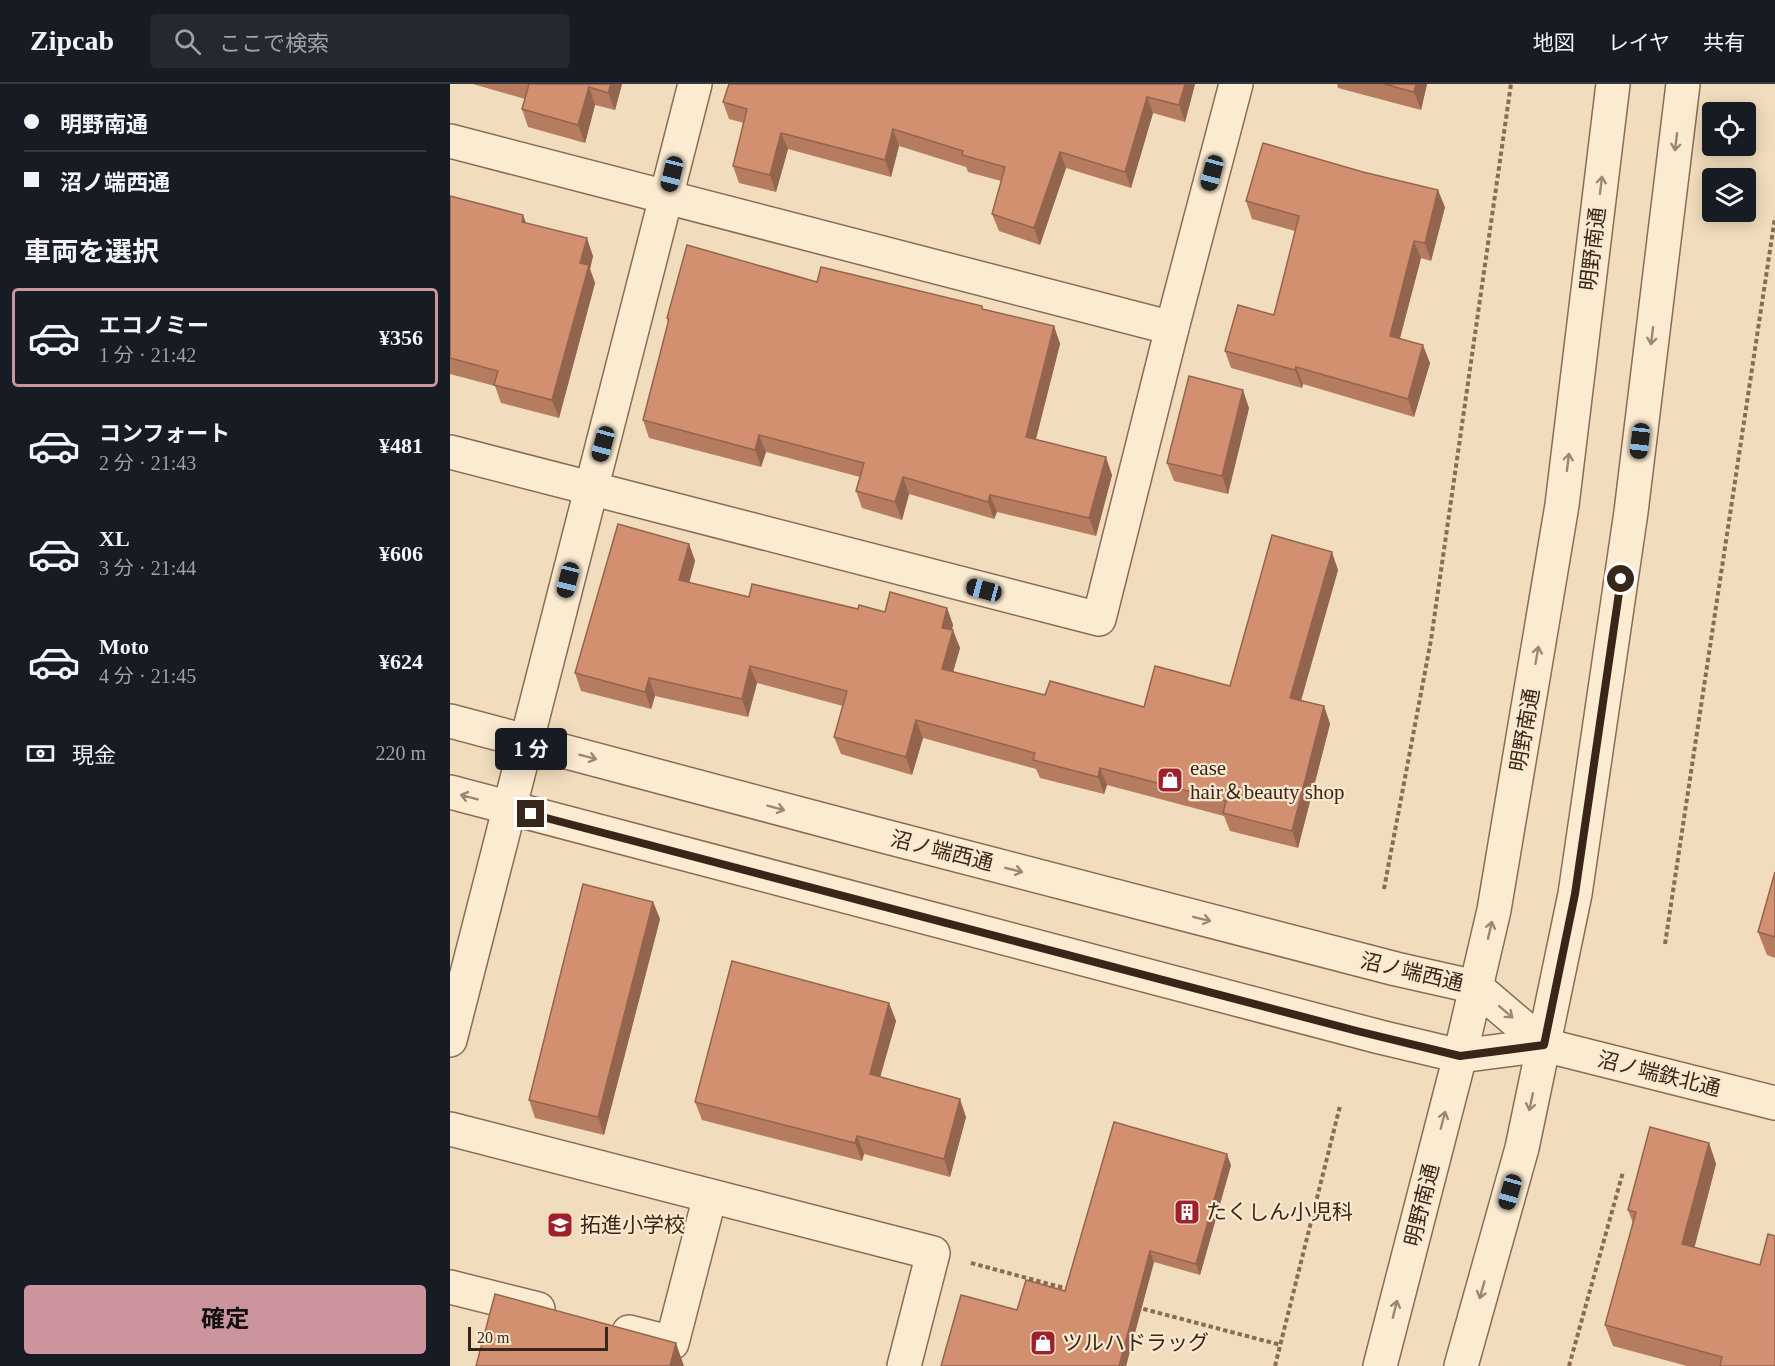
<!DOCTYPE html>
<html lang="ja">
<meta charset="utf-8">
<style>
:root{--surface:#171b24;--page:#242831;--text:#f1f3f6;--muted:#9ea1a6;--line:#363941;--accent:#cc949c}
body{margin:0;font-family:"Times New Roman","Noto Sans JP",serif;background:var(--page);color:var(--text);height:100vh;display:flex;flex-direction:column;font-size:22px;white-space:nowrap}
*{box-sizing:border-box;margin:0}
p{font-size:20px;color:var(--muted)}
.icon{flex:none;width:33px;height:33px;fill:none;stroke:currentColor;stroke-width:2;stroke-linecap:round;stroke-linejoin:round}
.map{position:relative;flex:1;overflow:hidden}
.side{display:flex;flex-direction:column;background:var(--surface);width:450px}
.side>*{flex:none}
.guide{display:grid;align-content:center;height:132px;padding:0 24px;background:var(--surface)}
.tools{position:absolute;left:1252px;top:18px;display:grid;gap:12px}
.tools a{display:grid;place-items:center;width:54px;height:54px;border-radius:6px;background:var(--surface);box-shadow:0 3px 15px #0003;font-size:30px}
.scale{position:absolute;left:18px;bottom:15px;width:140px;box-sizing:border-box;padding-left:6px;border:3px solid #39261b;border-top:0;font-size:16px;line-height:21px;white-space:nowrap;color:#39261b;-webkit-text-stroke:4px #f8e8ce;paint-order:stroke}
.end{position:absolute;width:27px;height:27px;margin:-14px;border:8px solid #39261b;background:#fff;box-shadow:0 0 0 3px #fff}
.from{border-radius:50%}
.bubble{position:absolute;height:42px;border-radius:6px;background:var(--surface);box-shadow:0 3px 15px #0003;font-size:20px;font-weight:700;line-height:42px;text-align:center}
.car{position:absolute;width:18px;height:36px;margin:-18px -9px;border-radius:8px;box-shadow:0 0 4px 2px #0007;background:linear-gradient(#222 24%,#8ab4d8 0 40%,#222 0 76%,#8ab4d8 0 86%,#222 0)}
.guide b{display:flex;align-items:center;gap:21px;height:57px;font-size:22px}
.guide b+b{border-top:2px solid var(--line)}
.guide i{width:15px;height:15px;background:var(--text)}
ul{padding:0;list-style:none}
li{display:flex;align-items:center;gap:18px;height:99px;margin:0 12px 9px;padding:0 12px;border:3px solid transparent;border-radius:6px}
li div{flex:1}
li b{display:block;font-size:22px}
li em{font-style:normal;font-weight:700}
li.on{border-color:var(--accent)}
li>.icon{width:54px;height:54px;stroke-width:1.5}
h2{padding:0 24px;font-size:27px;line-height:72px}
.pay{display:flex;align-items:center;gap:15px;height:66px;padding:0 24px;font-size:22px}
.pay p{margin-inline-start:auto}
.action{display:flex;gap:12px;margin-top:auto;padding:12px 24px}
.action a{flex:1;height:69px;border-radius:6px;background:var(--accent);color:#111;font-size:24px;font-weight:700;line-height:69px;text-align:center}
header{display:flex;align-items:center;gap:36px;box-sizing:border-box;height:84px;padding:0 30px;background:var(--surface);border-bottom:2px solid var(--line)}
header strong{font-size:28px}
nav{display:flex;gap:33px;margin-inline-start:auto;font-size:21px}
.search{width:420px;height:54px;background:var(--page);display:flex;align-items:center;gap:15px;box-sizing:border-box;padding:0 21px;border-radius:6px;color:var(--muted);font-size:22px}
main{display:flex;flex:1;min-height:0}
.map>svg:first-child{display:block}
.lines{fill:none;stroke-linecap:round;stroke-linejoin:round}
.minor-casing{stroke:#8a6c55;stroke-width:36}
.path{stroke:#8a6c55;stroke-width:4;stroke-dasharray:4.5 3;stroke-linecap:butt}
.minor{stroke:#fbebd1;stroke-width:33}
.wall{fill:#b57c60}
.shaded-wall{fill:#93654e}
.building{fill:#d29070;stroke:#93654e;stroke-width:1.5}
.oneway{stroke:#9a8876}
.route{stroke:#39261b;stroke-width:8}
.labels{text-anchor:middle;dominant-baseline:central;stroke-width:4.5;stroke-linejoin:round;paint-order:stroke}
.street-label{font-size:21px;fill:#39261b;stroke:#f8e8ce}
.poi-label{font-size:21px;fill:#39261b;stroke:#f8e8ce;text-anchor:start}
</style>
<header>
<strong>Zipcab</strong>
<div class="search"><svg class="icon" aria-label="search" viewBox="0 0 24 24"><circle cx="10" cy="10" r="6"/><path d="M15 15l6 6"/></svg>ここで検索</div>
<nav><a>地図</a><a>レイヤ</a><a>共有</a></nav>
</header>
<main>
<section class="side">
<div class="guide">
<b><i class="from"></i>明野南通</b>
<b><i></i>沼ノ端西通</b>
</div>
<h2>車両を選択</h2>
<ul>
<li class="on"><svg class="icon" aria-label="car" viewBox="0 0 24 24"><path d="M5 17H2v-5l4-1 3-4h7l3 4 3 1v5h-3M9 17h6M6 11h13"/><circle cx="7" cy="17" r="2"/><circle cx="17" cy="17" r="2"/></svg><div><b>エコノミー</b><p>1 分 · 21:42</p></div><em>¥356</em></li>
<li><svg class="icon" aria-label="car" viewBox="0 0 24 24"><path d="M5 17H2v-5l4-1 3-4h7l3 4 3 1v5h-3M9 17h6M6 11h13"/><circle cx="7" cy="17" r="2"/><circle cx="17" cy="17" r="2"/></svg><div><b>コンフォート</b><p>2 分 · 21:43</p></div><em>¥481</em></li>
<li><svg class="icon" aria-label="car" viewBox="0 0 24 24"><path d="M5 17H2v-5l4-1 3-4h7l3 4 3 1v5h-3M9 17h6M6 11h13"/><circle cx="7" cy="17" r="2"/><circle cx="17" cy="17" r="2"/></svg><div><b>XL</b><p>3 分 · 21:44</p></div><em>¥606</em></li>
<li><svg class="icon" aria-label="car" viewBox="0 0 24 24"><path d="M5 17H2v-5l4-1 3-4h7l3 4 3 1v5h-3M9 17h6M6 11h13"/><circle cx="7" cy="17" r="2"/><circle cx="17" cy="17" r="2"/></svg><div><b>Moto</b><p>4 分 · 21:45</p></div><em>¥624</em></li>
</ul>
<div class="pay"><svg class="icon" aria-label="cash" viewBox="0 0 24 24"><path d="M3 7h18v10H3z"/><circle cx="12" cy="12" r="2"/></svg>現金<p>220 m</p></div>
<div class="action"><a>確定</a></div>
</section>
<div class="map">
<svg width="1325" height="1282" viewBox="0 0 1325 1282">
<rect width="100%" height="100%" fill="#f1ddbd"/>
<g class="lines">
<g class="minor-casing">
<g id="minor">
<path d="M 0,57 L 722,244"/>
<path d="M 0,368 L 649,535 L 722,244 L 786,0"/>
<path d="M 0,637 L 426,750 L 946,885 L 1026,903 L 1094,961"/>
<path d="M 0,708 L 930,953 L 1010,972 L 1094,961 L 1325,1019"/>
<path d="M 0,956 L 245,0"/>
<path d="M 0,1045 L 483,1169 L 454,1282"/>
<path d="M 0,1203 L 88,1225"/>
<path d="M 179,1248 L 222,1259 L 260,1112"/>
<path d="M 930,1282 L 1010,972 L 1044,826 L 1112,421 L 1163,0"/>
<path d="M 1011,1282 L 1072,1064 L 1125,810 L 1181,428 L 1233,0"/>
</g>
</g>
<g class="path">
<path d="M 934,805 L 981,556 L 1061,0"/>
<path d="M 1215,860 L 1325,133"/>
<path d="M 521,1179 L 618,1205"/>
<path d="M 686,1223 L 831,1261"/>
<path d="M 825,1282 L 890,1022"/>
<path d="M 1119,1282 L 1173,1088"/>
</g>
<use href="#minor" class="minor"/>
</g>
<g class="wall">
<path d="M 23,0 L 172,0 L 165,26 L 145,21 L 135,59 L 78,43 L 72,25 L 75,15 Z"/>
<path d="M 745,0 L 735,38 L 703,29 L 681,104 L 616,84 L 590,161 L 549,147 L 542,130 L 551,97 L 518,88 L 516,83 L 449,62 L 441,93 L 338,65 L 326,108 L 289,99 L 283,82 L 294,39 L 279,35 L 273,18 Z"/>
<path d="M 887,0 L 977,0 L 971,26 L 888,4 Z"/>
<path d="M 0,112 L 76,139 L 143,172 L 140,185 L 145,199 L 109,334 L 51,319 L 45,302 L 0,290 Z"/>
<path d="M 796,117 L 995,123 L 981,177 L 971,174 L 950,254 L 980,279 L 964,333 L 853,300 L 852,304 L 781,284 L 775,267 L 824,231 L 845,147 L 802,135 Z"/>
<path d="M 367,198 L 534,225 L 604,242 L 610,260 L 586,355 L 662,391 L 646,452 L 547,428 L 544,435 L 459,410 L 452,436 L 412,424 L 406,407 L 410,393 L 316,368 L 311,383 L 199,354 L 193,336 L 218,239 L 217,234 Z"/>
<path d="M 799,324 L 778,410 L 724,397 L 717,379 Z"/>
<path d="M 239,460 L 245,477 L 239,499 L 299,513 L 408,525 L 435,528 L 497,524 L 503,541 L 502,546 L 510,564 L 503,588 L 595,611 L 694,623 L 780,602 L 888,486 L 851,616 L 874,622 L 880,640 L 848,764 L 780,747 L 774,732 L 657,701 L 654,710 L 590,694 L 586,685 L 473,654 L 462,691 L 391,670 L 384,653 L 393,622 L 307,599 L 298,633 L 205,612 L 201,625 L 131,607 L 125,589 Z"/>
<path d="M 1325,788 L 1325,874 L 1317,871 L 1308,848 Z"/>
<path d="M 203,818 L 210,835 L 154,1051 L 85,1034 L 79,1016 Z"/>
<path d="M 439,919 L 446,937 L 430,993 L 516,1033 L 500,1093 L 414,1070 L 412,1077 L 252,1036 L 245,1018 Z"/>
<path d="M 1259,1059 L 1266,1080 L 1244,1163 L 1325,1282 L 1237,1282 L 1163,1262 L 1155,1241 L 1183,1139 L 1178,1126 Z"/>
<path d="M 781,1081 L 750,1191 L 704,1178 L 676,1282 L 491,1282 L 567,1226 L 615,1207 Z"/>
</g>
<g class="shaded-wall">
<path d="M 161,0 L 172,0 L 165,26 L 158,9 Z"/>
<path d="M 735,0 L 745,0 L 735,38 L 729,21 Z"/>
<path d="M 966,0 L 977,0 L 971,26 L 964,8 Z"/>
<path d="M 139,3 L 145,21 L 135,59 L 128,41 Z"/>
<path d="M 697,13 L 703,29 L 681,104 L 675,88 Z"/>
<path d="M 443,45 L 449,62 L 441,93 L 435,76 Z"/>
<path d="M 331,49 L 338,65 L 326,108 L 320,91 Z"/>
<path d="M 610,68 L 616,84 L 590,161 L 584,144 Z"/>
<path d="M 988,106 L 995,123 L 981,177 L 975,159 Z"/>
<path d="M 73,131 L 80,149 L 72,138 Z"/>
<path d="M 137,154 L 143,172 L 140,185 L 145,199 L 109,334 L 102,316 L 130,179 Z"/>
<path d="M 964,157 L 971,174 L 946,269 L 940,252 Z"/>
<path d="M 604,242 L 610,260 L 582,370 L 576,353 Z"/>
<path d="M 973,261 L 980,279 L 964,333 L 958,315 Z"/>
<path d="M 846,283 L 853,300 L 852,304 L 845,286 Z"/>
<path d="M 793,306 L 799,324 L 778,410 L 772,392 Z"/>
<path d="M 309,351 L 316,368 L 311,383 L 305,366 Z"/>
<path d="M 656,373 L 662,391 L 646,452 L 639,434 Z"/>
<path d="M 453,393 L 459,410 L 452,436 L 445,418 Z"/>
<path d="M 540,411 L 547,428 L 544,435 L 538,418 Z"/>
<path d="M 239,460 L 245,477 L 235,514 L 229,496 Z"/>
<path d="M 882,468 L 888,486 L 847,631 L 840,614 Z"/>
<path d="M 497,524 L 503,541 L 498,561 L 492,544 Z"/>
<path d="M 503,546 L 510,564 L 499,602 L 492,585 Z"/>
<path d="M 300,582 L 307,599 L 298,633 L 292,615 Z"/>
<path d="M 199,594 L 205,612 L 201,625 L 195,608 Z"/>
<path d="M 874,622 L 880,640 L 848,764 L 842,747 Z"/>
<path d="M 466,636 L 473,654 L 462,691 L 456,673 Z"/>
<path d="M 650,684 L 657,701 L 654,710 L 648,693 Z"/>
<path d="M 203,818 L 210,835 L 154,1051 L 148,1033 Z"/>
<path d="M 439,919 L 446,937 L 426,1008 L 420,990 Z"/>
<path d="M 510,1015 L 516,1033 L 500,1093 L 494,1075 Z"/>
<path d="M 407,1052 L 414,1070 L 412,1077 L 405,1059 Z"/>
<path d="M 1259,1059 L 1266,1080 L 1240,1181 L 1232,1160 Z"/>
<path d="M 777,1070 L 781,1081 L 750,1191 L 746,1180 Z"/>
<path d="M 700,1167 L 704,1178 L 676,1282 L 669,1282 Z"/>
<path d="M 226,1259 L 234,1282 L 220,1282 Z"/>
</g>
<g class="building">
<path d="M 79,0 L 161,0 L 158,9 L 139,3 L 128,41 L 72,25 Z"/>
<path d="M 279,0 L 735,0 L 729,21 L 697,13 L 675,88 L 610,68 L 584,144 L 542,130 L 555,83 L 512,71 L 513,67 L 443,45 L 435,76 L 331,49 L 320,91 L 283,82 L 297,25 L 273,18 Z"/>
<path d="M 934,0 L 966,0 L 964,8 Z"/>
<path d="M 813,59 L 913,88 L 988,106 L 975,159 L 964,157 L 940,252 L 973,261 L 958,315 L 846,283 L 845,286 L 775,267 L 788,221 L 824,231 L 849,132 L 796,117 Z"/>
<path d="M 0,112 L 73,131 L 72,138 L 137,154 L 130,179 L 139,181 L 102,316 L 44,301 L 48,287 L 0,274 Z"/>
<path d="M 237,161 L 367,198 L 371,183 L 532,222 L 532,225 L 604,242 L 576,353 L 656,373 L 639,434 L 540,411 L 538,418 L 453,393 L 445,418 L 406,407 L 414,379 L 309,351 L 305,366 L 193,336 L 219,235 L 217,234 Z"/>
<path d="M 739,292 L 793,306 L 772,392 L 717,379 Z"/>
<path d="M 168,440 L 239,460 L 229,496 L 299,513 L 302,500 L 408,525 L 409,521 L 435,528 L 440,508 L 497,524 L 492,544 L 503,546 L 492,585 L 595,611 L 600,597 L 694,623 L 705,582 L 780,602 L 822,451 L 882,468 L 840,614 L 874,622 L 842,747 L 773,729 L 776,717 L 650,684 L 648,693 L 583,676 L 585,669 L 466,636 L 456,673 L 384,653 L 397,607 L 300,582 L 292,615 L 199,594 L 195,608 L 125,589 Z"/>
<path d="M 1325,788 L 1325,853 L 1308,848 Z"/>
<path d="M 133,800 L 203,818 L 148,1033 L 79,1016 Z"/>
<path d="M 282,877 L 439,919 L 420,990 L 510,1015 L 494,1075 L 407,1052 L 405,1059 L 245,1018 Z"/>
<path d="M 664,1038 L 777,1070 L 746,1180 L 700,1167 L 669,1282 L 491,1282 L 511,1211 L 567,1226 L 576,1196 L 615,1207 Z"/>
<path d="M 1200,1043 L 1259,1059 L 1232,1160 L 1310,1181 L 1318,1150 L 1325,1152 L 1325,1282 L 1270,1282 L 1272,1273 L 1155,1241 L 1186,1128 L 1178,1126 Z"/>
<path d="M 45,1210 L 226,1259 L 220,1282 L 26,1282 Z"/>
</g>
<defs><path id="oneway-shaft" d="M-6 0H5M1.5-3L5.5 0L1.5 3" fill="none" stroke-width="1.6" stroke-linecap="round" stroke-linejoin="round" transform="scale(1.5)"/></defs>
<g class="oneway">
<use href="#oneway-shaft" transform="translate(1226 58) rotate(97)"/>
<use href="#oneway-shaft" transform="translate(1151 101) rotate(-83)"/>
<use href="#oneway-shaft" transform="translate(1202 252) rotate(97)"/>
<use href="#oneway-shaft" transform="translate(1118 378) rotate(-83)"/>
<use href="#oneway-shaft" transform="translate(1087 571) rotate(-80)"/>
<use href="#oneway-shaft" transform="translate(138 673) rotate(15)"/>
<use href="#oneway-shaft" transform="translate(19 713) rotate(-165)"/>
<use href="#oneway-shaft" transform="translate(326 724) rotate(15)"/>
<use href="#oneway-shaft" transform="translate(564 786) rotate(14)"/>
<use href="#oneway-shaft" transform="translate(752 835) rotate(14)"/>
<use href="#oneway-shaft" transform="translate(1040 846) rotate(-77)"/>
<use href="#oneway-shaft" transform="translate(1056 928) rotate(41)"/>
<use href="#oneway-shaft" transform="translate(1081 1018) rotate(102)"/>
<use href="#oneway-shaft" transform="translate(993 1036) rotate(-75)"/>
<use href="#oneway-shaft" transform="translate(1032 1206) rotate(106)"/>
<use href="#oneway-shaft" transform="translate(945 1225) rotate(-76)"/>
</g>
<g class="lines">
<path class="route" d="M 81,730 L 907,947 L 1010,972 L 1094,961 L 1125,810 L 1171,495"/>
</g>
<defs>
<g id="shop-square" transform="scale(1.35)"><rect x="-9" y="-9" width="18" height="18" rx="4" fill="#9e202d" stroke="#f8e8ce"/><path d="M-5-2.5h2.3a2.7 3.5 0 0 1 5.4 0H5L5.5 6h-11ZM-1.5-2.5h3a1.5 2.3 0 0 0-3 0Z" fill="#fff"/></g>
<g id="building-square" transform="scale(1.35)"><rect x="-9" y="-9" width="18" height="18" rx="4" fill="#9e202d" stroke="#f8e8ce"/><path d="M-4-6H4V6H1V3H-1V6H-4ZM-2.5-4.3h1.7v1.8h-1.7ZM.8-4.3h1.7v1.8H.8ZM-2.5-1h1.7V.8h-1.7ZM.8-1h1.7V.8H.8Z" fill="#fff"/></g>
<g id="school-square" transform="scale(1.35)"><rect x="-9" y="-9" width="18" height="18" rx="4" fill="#9e202d" stroke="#f8e8ce"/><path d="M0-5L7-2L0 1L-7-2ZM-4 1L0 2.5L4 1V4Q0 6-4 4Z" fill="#fff"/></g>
</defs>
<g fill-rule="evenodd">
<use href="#shop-square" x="720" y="696"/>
<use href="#building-square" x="737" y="1128"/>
<use href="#school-square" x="110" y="1141"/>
<use href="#shop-square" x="593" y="1259"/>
</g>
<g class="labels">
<g class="street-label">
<text transform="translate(1143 165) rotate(-83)">明野南通</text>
<text transform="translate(1075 646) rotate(-80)">明野南通</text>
<text transform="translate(492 767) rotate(14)">沼ノ端西通</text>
<text transform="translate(962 888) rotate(13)">沼ノ端西通</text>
<text transform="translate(1209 990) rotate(14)">沼ノ端鉄北通</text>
<text transform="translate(972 1121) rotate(-76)">明野南通</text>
</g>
<g class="poi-label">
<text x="740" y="684">ease<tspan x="740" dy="24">hair＆beauty shop</tspan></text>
<text x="756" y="1128">たくしん小児科</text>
<text x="130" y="1141">拓進小学校</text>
<text x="612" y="1259">ツルハドラッグ</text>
</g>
</g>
</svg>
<div class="tools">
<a><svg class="icon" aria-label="locate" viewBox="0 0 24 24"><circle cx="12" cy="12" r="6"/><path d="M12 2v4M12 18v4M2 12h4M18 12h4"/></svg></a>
<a><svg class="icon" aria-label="layers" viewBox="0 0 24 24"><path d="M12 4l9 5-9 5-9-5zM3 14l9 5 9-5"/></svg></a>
</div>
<div class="scale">20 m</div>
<i class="end from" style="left:1171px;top:495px"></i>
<i class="end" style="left:81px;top:730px"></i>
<div class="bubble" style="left:45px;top:644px;width:72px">1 分</div>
<i class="car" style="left:762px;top:89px;rotate:195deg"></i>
<i class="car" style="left:222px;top:90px;rotate:194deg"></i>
<i class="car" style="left:1190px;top:357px;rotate:187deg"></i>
<i class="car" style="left:153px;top:360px;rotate:195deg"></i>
<i class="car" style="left:118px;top:496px;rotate:194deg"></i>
<i class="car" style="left:534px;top:506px;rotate:285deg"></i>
<i class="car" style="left:1060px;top:1108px;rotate:196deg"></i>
</div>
</main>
